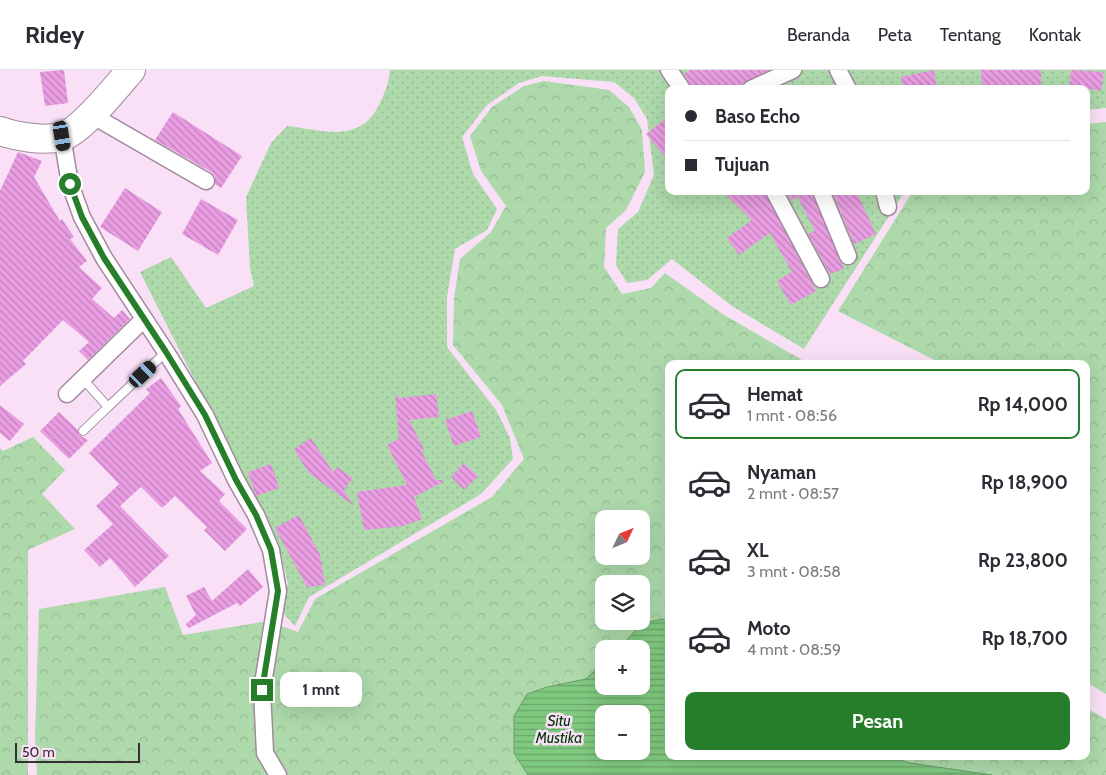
<!DOCTYPE html>
<html lang="id">
<meta charset="utf-8">
<style>
:root{--surface:#fff;--page:#f7f7f7;--text:#2b2b33;--muted:#7c7c81;--line:#e1e1e2;--accent:#267d2a}
body{margin:0;font-family:Cabin,sans-serif;background:var(--page);color:var(--text);height:100vh;display:flex;flex-direction:column;font-size:19px;white-space:nowrap}
*{box-sizing:border-box;margin:0}
p{font-size:16px;color:var(--muted)}
.icon{flex:none;width:28px;height:28px;fill:none;stroke:currentColor;stroke-width:2;stroke-linecap:round;stroke-linejoin:round}
.map{position:relative;flex:1;overflow:hidden}
.sheet{position:absolute;left:665px;top:290px;width:425px;height:400px;display:flex;flex-direction:column;background:var(--surface);border-radius:10px;box-shadow:0 5px 20px #0002}
.sheet>*{flex:none}
.banner{position:absolute;left:665px;top:15px;width:425px;height:110px;border-radius:10px;box-shadow:0 5px 20px #0002;display:grid;align-content:center;height:110px;padding:0 20px;background:var(--surface)}
.needle{width:32px;rotate:47deg}
.buttons{position:absolute;left:595px;top:440px;display:grid;gap:10px}
.buttons a{display:grid;place-items:center;width:55px;height:55px;border-radius:10px;background:var(--surface);box-shadow:0 5px 20px #0002;font-size:25px}
.scale{position:absolute;left:15px;bottom:12px;width:125px;box-sizing:border-box;padding-left:5px;border:2px solid #372e36;border-top:0;font-size:14px;line-height:18px;white-space:nowrap;color:#372e36;-webkit-text-stroke:4px #f9e0f6;paint-order:stroke}
.end{position:absolute;width:22px;height:22px;margin:-11px;border:6px solid #267d2a;background:#fff;box-shadow:0 0 0 2px #fff}
.from{border-radius:50%}
.bubble{position:absolute;height:35px;border-radius:10px;background:var(--surface);box-shadow:0 5px 20px #0002;font-size:16px;font-weight:700;line-height:35px;text-align:center}
.car{position:absolute;width:15px;height:30px;margin:-15px -8px;border-radius:6px;box-shadow:0 0 4px 1px #0007;background:linear-gradient(#222 24%,#8ab4d8 0 40%,#222 0 76%,#8ab4d8 0 86%,#222 0)}
.banner b{display:flex;align-items:center;gap:18px;height:48px;font-size:19px}
.banner b+b{border-top:1px solid var(--line)}
.banner i{width:12px;height:12px;background:var(--text)}
ul{padding:9px 0 0;list-style:none}
li{display:flex;align-items:center;gap:15px;height:70px;margin:0 10px 8px;padding:0 10px;border:2px solid transparent;border-radius:10px}
li div{flex:1}
li b{display:block;font-size:19px}
li em{font-style:normal;font-weight:700}
li.selected{border-color:var(--accent)}
li>.icon{width:45px;height:45px;stroke-width:1.5}
.action{display:flex;gap:10px;margin-top:auto;padding:10px 20px}
.action a{flex:1;height:58px;border-radius:10px;background:var(--accent);color:#fff;font-size:20px;font-weight:700;line-height:58px;text-align:center}
header{display:flex;align-items:center;gap:30px;box-sizing:border-box;height:70px;padding:0 25px;background:var(--surface);border-bottom:1px solid var(--line)}
header strong{font-size:24px}
nav{display:flex;gap:28px;margin-inline-start:auto;font-size:18px}
.map>svg:first-child{display:block}
.grass{fill:url(#grass-dots)}
.forest{fill:url(#forest-crowns);fill-rule:evenodd}
.water{fill:url(#water-rules);stroke:#6a9b69;fill-rule:evenodd}
.building{fill:url(#building-back-hatch)}
.lines{fill:none;stroke-linecap:round;stroke-linejoin:round}
.lane-casing{stroke:#a18a9e;stroke-width:10}
.street-casing{stroke:#a18a9e;stroke-width:19}
.highway-casing{stroke:#a18a9e;stroke-width:30}
.lane{stroke:#fff;stroke-width:8}
.street{stroke:#fff;stroke-width:16}
.highway{stroke:#fff;stroke-width:28}
.route{stroke:#267d2a;stroke-width:6}
.labels{text-anchor:middle;dominant-baseline:central;stroke-width:5;stroke-linejoin:round;paint-order:stroke}
.water-label{font-size:15px;font-style:italic;fill:#003603;stroke:#f9e0f6}
</style>
<header>
<strong>Ridey</strong>
<nav><a>Beranda</a><a>Peta</a><a>Tentang</a><a>Kontak</a></nav>
</header>
<div class="map">
<svg width="1106" height="705" viewBox="0 0 1106 705">
<defs>
<pattern id="grass-dots" width="8" height="8" patternUnits="userSpaceOnUse" patternTransform="scale(1.25)"><rect width="8" height="8" fill="#add9ab"/><path d="M2 2h.1M6 6h.1" fill="none" stroke="#95bb94" stroke-width="1.8" stroke-linecap="round"/></pattern>
<pattern id="forest-crowns" width="20" height="18" patternUnits="userSpaceOnUse" patternTransform="scale(1.25)"><rect width="20" height="18" fill="#add9ab"/><path d="M2 6a3 3 0 1 1 6 0M12 15a3 3 0 1 1 6 0" fill="none" stroke="#95bb94"/></pattern>
<pattern id="water-rules" width="6" height="5" patternUnits="userSpaceOnUse" patternTransform="scale(1.25)"><rect width="6" height="5" fill="#80ca7f"/><path d="M0 2.5h6" fill="none" stroke="#6aa469"/></pattern>
<pattern id="building-back-hatch" width="6" height="6" patternUnits="userSpaceOnUse" patternTransform="scale(1.25)"><rect width="6" height="6" fill="#ea9de3"/><path d="M-1 5l2 2M0 0l6 6M5-1l2 2" fill="none" stroke="#be80b9"/></pattern>
</defs>
<rect width="100%" height="100%" fill="#f9e0f6"/>
<path class="grass" d="M 390,0 L 1106,0 L 1106,38 L 1086,40 L 1086,19 L 669,19 L 669,121 L 905,121 L 804,279 L 732,236 L 672,189 L 647,210 L 627,213 L 616,195 L 618,159 L 638,142 L 654,105 L 647,49 L 634,28 L 614,12 L 542,6 L 519,13 L 487,35 L 462,67 L 473,104 L 497,139 L 487,160 L 455,179 L 447,227 L 447,277 L 496,340 L 510,368 L 513,389 L 481,424 L 309,527 L 295,556 L 282,542 L 288,513 L 279,477 L 140,202 L 171,187 L 206,238 L 254,216 L 250,198 L 246,127 L 271,73 L 287,56 C 324,60 360,75 380,33 C 385,22 389,13 390,0 Z"/>
<g class="forest">
<path d="M 544,11 L 609,20 L 629,37 L 642,60 L 645,102 L 626,140 L 606,158 L 604,197 L 622,224 L 651,218 L 665,203 L 724,245 L 809,294 L 669,294 L 669,686 L 1086,686 L 1086,638 L 1106,649 L 1106,705 L 37,705 L 35,667 L 39,539 L 165,517 L 183,565 L 268,551 L 298,562 L 315,529 L 492,427 L 524,389 L 502,335 L 453,275 L 454,228 L 460,189 L 491,162 L 506,136 L 481,101 L 470,66 L 492,37 L 524,16 ZM 604,449 L 641,449 L 641,486 L 604,486 ZM 604,514 L 641,514 L 641,551 L 604,551 ZM 604,579 L 641,579 L 641,616 L 604,616 ZM 604,644 L 641,644 L 641,681 L 604,681 Z"/>
<path d="M 1106,52 L 1106,624 L 1086,612 L 1086,294 L 942,294 L 838,241 L 913,121 L 1086,121 L 1086,54 Z"/>
<path d="M 33,367 L 65,400 L 42,424 L 75,459 L 28,480 L 28,705 L 0,705 L 0,378 L 3,381 Z"/>
</g>
<path class="water" d="M 663,549 L 669,552 L 669,686 L 888,686 L 910,693 L 992,705 L 528,705 L 514,683 L 514,646 L 527,624 L 547,617 L 586,609 L 604,592 L 604,616 L 641,616 L 641,579 L 619,579 L 642,553 ZM 604,644 L 641,644 L 641,681 L 604,681 Z"/>
<g class="building">
<path d="M 64,0 L 68,33 L 45,36 L 40,2 Z"/>
<path d="M 690,0 L 769,0 L 733,19 L 692,19 L 684,4 Z"/>
<path d="M 934,0 L 937,19 L 903,19 L 901,7 Z"/>
<path d="M 981,0 L 1041,0 L 1041,19 L 982,19 Z"/>
<path d="M 1071,0 L 1104,2 L 1101,21 L 1069,16 Z"/>
<path d="M 173,42 L 242,86 L 221,118 L 215,114 L 215,106 L 211,102 L 155,70 Z"/>
<path d="M 669,46 L 669,91 L 646,64 Z"/>
<path d="M 18,82 L 42,91 L 34,107 L 60,151 L 62,149 L 74,167 L 70,169 L 87,191 L 79,197 L 102,218 L 92,229 L 114,248 L 122,240 L 130,249 L 88,290 L 79,281 L 89,272 L 63,250 L 23,291 L 26,294 L 0,316 L 0,121 Z"/>
<path d="M 125,118 L 162,142 L 138,181 L 100,157 Z"/>
<path d="M 722,121 L 764,121 L 816,221 L 791,235 L 777,211 L 792,202 L 770,163 L 739,185 L 727,168 L 752,150 Z"/>
<path d="M 785,121 L 811,121 L 844,199 L 830,204 L 808,164 L 815,161 L 797,126 L 791,131 Z"/>
<path d="M 832,121 L 856,121 L 876,164 L 854,174 Z"/>
<path d="M 201,129 L 238,150 L 218,185 L 182,164 Z"/>
<path d="M 161,308 L 181,336 L 178,339 L 212,393 L 200,401 L 225,424 L 219,431 L 247,459 L 225,481 L 204,460 L 207,457 L 175,426 L 162,438 L 141,417 L 120,436 L 169,486 L 135,517 L 110,488 L 100,497 L 84,480 L 113,454 L 96,436 L 119,414 L 89,383 L 150,323 L 146,319 Z"/>
<path d="M 395,322 L 398,328 L 436,324 L 439,347 L 409,350 L 424,379 L 421,380 L 436,410 L 442,410 L 443,412 L 414,427 L 422,449 L 403,456 L 364,460 L 357,422 L 407,415 L 387,375 L 399,369 Z"/>
<path d="M 0,335 L 24,354 L 10,371 L 0,363 Z"/>
<path d="M 472,341 L 481,367 L 454,376 L 445,350 Z"/>
<path d="M 59,342 L 78,360 L 79,365 L 88,370 L 69,389 L 40,361 Z"/>
<path d="M 311,368 L 333,402 L 337,397 L 353,408 L 344,420 L 353,435 L 309,403 L 294,379 Z"/>
<path d="M 464,393 L 478,406 L 464,420 L 451,407 Z"/>
<path d="M 271,394 L 279,418 L 256,426 L 248,402 Z"/>
<path d="M 299,445 L 320,485 L 325,515 L 307,517 L 275,458 Z"/>
<path d="M 248,499 L 263,517 L 240,536 L 237,533 L 189,558 L 186,554 L 196,545 L 186,526 L 204,517 L 212,531 Z"/>
</g>
<g class="lines">
<g class="lane-casing">
<g id="lane">
<path d="M 83,309 L 108,337 L 166,282"/>
<path d="M 83,361 L 108,337"/>
</g>
</g>
<g class="street-casing">
<g id="street">
<path d="M 669,0 L 682,19"/>
<path d="M 838,0 L 848,19"/>
<path d="M 751,19 L 793,0"/>
<path d="M 90,44 L 206,111"/>
<path d="M 62,66 L 70,114 L 82,147 L 104,188 L 166,282 L 205,345 L 236,410 L 256,445 L 271,480 L 278,521 L 262,620 L 265,683 L 278,705"/>
<path d="M 774,121 L 821,209"/>
<path d="M 821,121 L 848,186"/>
<path d="M 884,121 L 888,137"/>
<path d="M 67,324 L 144,249"/>
</g>
</g>
<g class="highway-casing">
<path id="highway" d="M 0,61 C 17,67 43,71 61,67 C 81,62 117,16 131,0"/>
</g>
<use href="#lane" class="lane"/>
<use href="#street" class="street"/>
<use href="#highway" class="highway"/>
</g>
<g class="lines">
<path class="route" d="M 70,114 L 82,147 L 104,188 L 166,282 L 205,345 L 236,410 L 256,445 L 271,480 L 278,521 L 262,620"/>
</g>
<g class="labels">
<g class="water-label">
<text x="559" y="651">Situ<tspan x="559" dy="17">Mustika</tspan></text>
</g>
</g>
</svg>
<div class="buttons">
<a><svg class="needle" viewBox="-14 -14 28 28"><path d="M0-13l5 13h-10z" fill="#e53935"/><path d="M0 13l5-13h-10z" fill="#7c7c81"/></svg></a>
<a><svg class="icon" aria-label="layers" viewBox="0 0 24 24"><path d="M12 4l9 5-9 5-9-5zM3 14l9 5 9-5"/></svg></a>
<a>+</a>
<a>−</a>
</div>
<div class="scale">50 m</div>
<i class="end from" style="left:70px;top:114px"></i>
<i class="end" style="left:262px;top:620px"></i>
<div class="bubble" style="left:280px;top:602px;width:82px">1 mnt</div>
<i class="car" style="left:62px;top:66px;rotate:171deg"></i>
<i class="car" style="left:143px;top:304px;rotate:47deg"></i>
<div class="banner">
<b><i class="from"></i>Baso Echo</b>
<b><i></i>Tujuan</b>
</div>
<section class="sheet">
<ul>
<li class="selected"><svg class="icon" aria-label="car" viewBox="0 0 24 24"><path d="M5 17H2v-5l4-1 3-4h7l3 4 3 1v5h-3M9 17h6M6 11h13"/><circle cx="7" cy="17" r="2"/><circle cx="17" cy="17" r="2"/></svg><div><b>Hemat</b><p>1 mnt · 08:56</p></div><em>Rp 14,000</em></li>
<li><svg class="icon" aria-label="car" viewBox="0 0 24 24"><path d="M5 17H2v-5l4-1 3-4h7l3 4 3 1v5h-3M9 17h6M6 11h13"/><circle cx="7" cy="17" r="2"/><circle cx="17" cy="17" r="2"/></svg><div><b>Nyaman</b><p>2 mnt · 08:57</p></div><em>Rp 18,900</em></li>
<li><svg class="icon" aria-label="car" viewBox="0 0 24 24"><path d="M5 17H2v-5l4-1 3-4h7l3 4 3 1v5h-3M9 17h6M6 11h13"/><circle cx="7" cy="17" r="2"/><circle cx="17" cy="17" r="2"/></svg><div><b>XL</b><p>3 mnt · 08:58</p></div><em>Rp 23,800</em></li>
<li><svg class="icon" aria-label="car" viewBox="0 0 24 24"><path d="M5 17H2v-5l4-1 3-4h7l3 4 3 1v5h-3M9 17h6M6 11h13"/><circle cx="7" cy="17" r="2"/><circle cx="17" cy="17" r="2"/></svg><div><b>Moto</b><p>4 mnt · 08:59</p></div><em>Rp 18,700</em></li>
</ul>
<div class="action"><a>Pesan</a></div>
</section>
</div>
